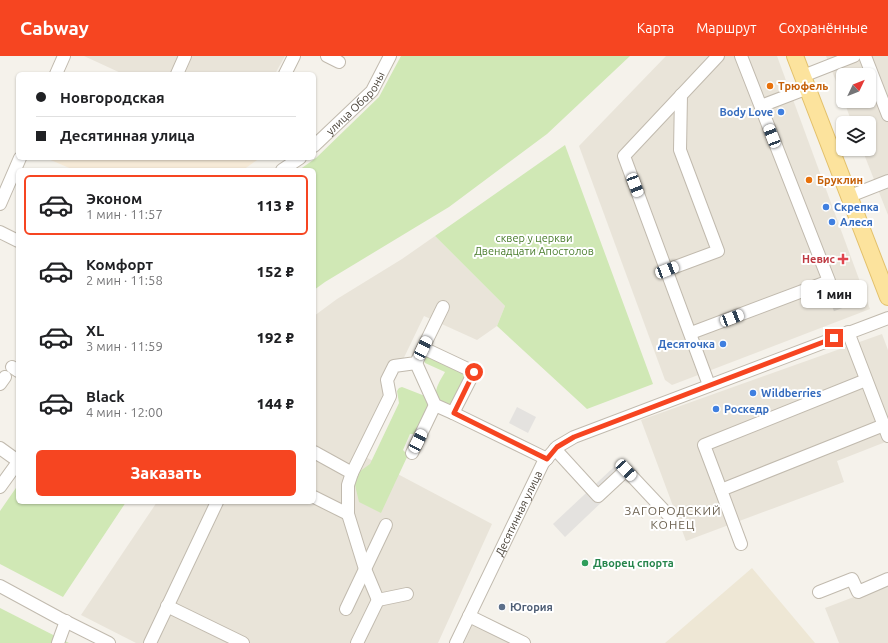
<!DOCTYPE html>
<html lang="ru">
<meta charset="utf-8">
<style>
:root{--surface:#fff;--page:#f6f6f6;--text:#202124;--muted:#757577;--line:#e0e0e0;--accent:#f64521}
body{margin:0;font-family:Ubuntu,sans-serif;background:var(--page);color:var(--text);height:100vh;display:flex;flex-direction:column;font-size:15px;white-space:nowrap}
*{box-sizing:border-box;margin:0}
p{font-size:13px;color:var(--muted)}
.icon{flex:none;width:22px;height:22px;fill:none;stroke:currentColor;stroke-width:2;stroke-linecap:round;stroke-linejoin:round}
.map{position:relative;flex:1;overflow:hidden}
.panel{position:absolute;left:16px;top:112px;width:300px;height:336px;display:flex;flex-direction:column;background:var(--surface);border-radius:6px;box-shadow:0 1px 3px #0004}
.panel>*{flex:none}
.banner{position:absolute;left:16px;top:16px;width:300px;height:88px;border-radius:6px;box-shadow:0 1px 3px #0004;display:grid;align-content:center;height:88px;padding:0 20px;background:var(--surface)}
.needle{width:26px;rotate:47deg}
.controls{position:absolute;left:836px;top:12px;display:grid;gap:8px}
.controls a{display:grid;place-items:center;width:40px;height:40px;border-radius:6px;background:var(--surface);box-shadow:0 1px 3px #0004;font-size:20px}
.end{position:absolute;width:18px;height:18px;margin:-9px;border:5px solid #f64521;background:#fff;box-shadow:0 0 0 2px #fff}
.from{border-radius:50%}
.bubble{position:absolute;height:28px;border-radius:6px;background:var(--surface);box-shadow:0 1px 3px #0004;font-size:13px;font-weight:800;line-height:28px;text-align:center}
.car{position:absolute;width:12px;height:24px;margin:-12px -6px;border-radius:5px;box-shadow:0 0 3px 1px #0007;background:linear-gradient(#fff 24%,#345 0 40%,#fff 0 76%,#345 0 86%,#fff 0)}
.banner b{display:flex;align-items:center;gap:14px;height:38px;font-size:15px}
.banner b+b{border-top:1px solid var(--line)}
.banner i{width:10px;height:10px;background:var(--text)}
ul{padding:7px 0 0;list-style:none}
li{display:flex;align-items:center;gap:12px;height:60px;margin:0 8px 6px;padding:0 12px;border:2px solid transparent;border-radius:6px}
li div{flex:1}
li b{display:block;font-size:15px}
li em{font-style:normal;font-weight:800}
li.current{border-color:var(--accent)}
li>.icon{width:36px;height:36px;stroke-width:1.5}
.cta{display:flex;gap:8px;margin-top:auto;padding:8px 20px}
.cta a{flex:1;height:46px;border-radius:6px;background:var(--accent);color:#fff;font-size:16px;font-weight:800;line-height:46px;text-align:center}
header{display:flex;align-items:center;gap:24px;box-sizing:border-box;height:56px;padding:0 20px;background:var(--accent);color:#fff}
header strong{font-size:19px}
nav{display:flex;gap:22px;margin-inline-start:auto;font-size:14px}
.map>svg:first-child{display:block}
.residential{fill:#e9e4d9}
.commercial{fill:#f6ead7}
.education{fill:#eee7d5}
.green{fill:#d0e8b5}
.parking{fill:#e4e2df}
.lines{fill:none;stroke-linecap:round;stroke-linejoin:round}
.minor-tunnel{stroke:#d3cfc7;stroke-width:12;stroke-dasharray:12 6;stroke-linecap:butt}
.minor-casing{stroke:#c1baae;stroke-width:14}
.major-casing{stroke:#e3c16c;stroke-width:18}
.minor{stroke:#fff;stroke-width:12}
.major{stroke:#fce39d;stroke-width:16}
.route{stroke:#f64521;stroke-width:5}
.food-dot{fill:#e8710a;stroke:#fff;stroke-width:1.5}
.shop-dot{fill:#3f7fe0;stroke:#fff;stroke-width:1.5}
.health-dot{fill:#e0444e;stroke:#fff;stroke-width:1.5}
.leisure-dot{fill:#2e9e5b;stroke:#fff;stroke-width:1.5}
.service-dot{fill:#5c6f8a;stroke:#fff;stroke-width:1.5}
.labels{text-anchor:middle;dominant-baseline:central;stroke-width:4;stroke-linejoin:round;paint-order:stroke}
.food-label{font-size:11px;font-weight:bold;fill:#c56008;stroke:#fff;text-anchor:start}
.street-label{font-size:11px;fill:#4a4339;stroke:#fff}
.shop-label{font-size:11px;font-weight:bold;fill:#366cbe;stroke:#fff;text-anchor:start}
.park-label{font-size:11px;fill:#497c2c;stroke:#fff}
.health-label{font-size:11px;font-weight:bold;fill:#be3a42;stroke:#fff;text-anchor:end}
.leisure-label{font-size:11px;font-weight:bold;fill:#27864d;stroke:#fff;text-anchor:start}
.service-label{font-size:11px;font-weight:bold;fill:#4e5e75;stroke:#fff;text-anchor:start}
.neighbourhood-label{font-size:12px;letter-spacing:1px;fill:#6c6150;stroke:#fff}
</style>
<header>
<strong>Cabway</strong>
<nav><a>Карта</a><a>Маршрут</a><a>Сохранённые</a></nav>
</header>
<div class="map">
<svg width="888" height="587" viewBox="0 0 888 587">
<rect width="100%" height="100%" fill="#f5f2eb"/>
<g class="residential">
<path d="M 84,0 L 285,0 L 275,18 L 123,18 Z"/>
<path d="M 666,0 L 777,0 L 870,253 L 672,329 L 665,324 L 579,90 Z"/>
<path d="M 826,0 L 888,0 L 888,159 L 862,93 L 869,93 L 869,67 L 852,67 L 844,45 L 869,45 L 869,19 L 843,19 L 843,43 Z"/>
<path d="M 435,180 L 505,250 L 497,270 L 477,284 L 424,260 L 358,397 L 492,468 L 438,587 L 136,587 L 81,559 L 157,446 L 314,446 L 314,260 L 337,243 L 402,203 Z"/>
<path d="M 882,278 L 888,294 L 888,385 L 837,405 L 844,426 L 686,485 L 641,364 Z"/>
<path d="M 888,528 L 888,587 L 839,587 L 825,552 Z"/>
<path d="M 473,568 L 511,587 L 464,587 Z"/>
</g>
<path class="commercial" d="M 46,102 L 260,102 L 243,114 L 74,114 Z"/>
<path class="education" d="M 752,512 L 815,587 L 665,587 Z"/>
<g class="green">
<path d="M 401,0 L 630,0 L 547,78 L 449,151 L 325,226 L 314,234 L 314,114 L 299,114 L 316,102 L 379,41 Z"/>
<path d="M 565,89 L 653,328 L 587,353 L 497,270 L 505,250 L 435,180 Z"/>
<path d="M 424,299 L 466,319 L 466,322 L 452,349 L 449,349 C 445,348 440,346 438,343 C 432,336 441,323 445,316 L 425,307 L 423,303 Z"/>
<path d="M 402,331 L 425,340 L 430,355 L 418,378 L 410,378 L 403,394 L 408,399 L 381,457 L 359,446 L 354,425 L 359,416 L 370,408 L 399,347 L 397,335 L 399,332 Z"/>
<path d="M 18,429 L 18,446 L 126,446 L 63,541 L 0,508 L 0,455 Z"/>
<path d="M 0,552 L 69,587 L 0,587 Z"/>
</g>
<g class="parking">
<path d="M 517,351 L 536,361 L 528,377 L 509,367 Z"/>
<path d="M 615,410 L 627,422 L 565,481 L 553,468 Z"/>
</g>
<g class="lines">
<path class="minor-tunnel" d="M 829,225 L 841,257"/>
<g class="minor-casing">
<g id="minor">
<path d="M 327,0 L 339,6"/>
<path d="M 865,0 L 888,59"/>
<path d="M 56,18 L 64,0"/>
<path d="M 177,18 L 185,0"/>
<path d="M 285,18 L 294,0"/>
<path d="M 803,20 L 854,0"/>
<path d="M 761,50 L 808,32"/>
<path id="s1" d="M 314,90 L 372,35 L 390,0"/>
<path d="M 282,114 L 300,102"/>
<path d="M 850,140 L 888,125"/>
<path d="M 0,148 L 20,102"/>
<path d="M 0,176 L 18,185"/>
<path d="M 667,214 L 718,195 L 680,94 L 681,39"/>
<path d="M 848,276 L 888,380"/>
<path d="M 691,277 L 829,225 L 741,0"/>
<path d="M 423,292 L 443,251"/>
<path d="M 416,307 L 435,349 L 453,357"/>
<path d="M 12,311 L 18,315"/>
<path d="M 0,328 L 5,321"/>
<path d="M 709,329 L 624,100 L 718,0"/>
<path d="M 0,392 L 18,405"/>
<path d="M 555,393 L 598,440 L 626,414 L 672,463"/>
<path d="M 314,396 L 352,417"/>
<path d="M 412,397 L 435,349"/>
<path d="M 0,431 L 18,406"/>
<path d="M 721,434 L 704,389 L 866,324"/>
<path d="M 314,441 L 348,458"/>
<path d="M 741,488 L 721,434 L 884,369"/>
<path d="M 0,530 L 59,562 L 109,587"/>
<path d="M 819,536 L 852,523 L 858,536 L 888,523"/>
<path d="M 378,544 L 365,513 L 348,458 L 348,429 L 352,417 L 390,340 L 387,324 L 394,310 L 416,307 L 423,292 L 474,316 L 453,357 L 547,403"/>
<path d="M 378,544 L 407,538"/>
<path d="M 167,550 L 243,587"/>
<path d="M 346,553 L 386,469"/>
<path d="M 469,560 L 524,587"/>
<path d="M 58,587 L 66,565"/>
<path d="M 150,587 L 217,446"/>
<path d="M 357,587 L 378,544"/>
<path id="s2" d="M 456,587 L 543,407 L 557,391 L 574,381 L 888,262"/>
</g>
</g>
<g class="major-casing">
<path id="major" d="M 795,0 L 888,241"/>
</g>
<use href="#minor" class="minor"/>
<use href="#major" class="major"/>
</g>
<g class="lines">
<path class="route" d="M 474,316 L 454,357 L 547,403 L 557,391 L 574,381 L 834,282"/>
</g>
<g class="food-dot">
<circle cx="770" cy="30" r="4"/>
<circle cx="809" cy="124" r="4"/>
</g>
<g class="shop-dot">
<circle cx="781" cy="56" r="4"/>
<circle cx="826" cy="151" r="4"/>
<circle cx="832" cy="166" r="4"/>
<circle cx="723" cy="288" r="4"/>
<circle cx="753" cy="337" r="4"/>
<circle cx="716" cy="353" r="4"/>
</g>
<path class="health-dot" d="M841 197h4v4h4v4h-4v4h-4v-4h-4v-4h4z"/>
<circle class="leisure-dot" cx="585" cy="507" r="4"/>
<circle class="service-dot" cx="502" cy="551" r="4"/>
<g class="labels">
<g class="food-label">
<text x="778" y="30">Трюфель</text>
<text x="817" y="124">Бруклин</text>
</g>
<g class="street-label">
<text stroke="none"><textPath href="#s1" startOffset="60">улица Обороны</textPath></text>
<text stroke="none"><textPath href="#s2" startOffset="144">Десятинная улица</textPath></text>
</g>
<g class="shop-label">
<text x="773" y="56" text-anchor="end">Body Love</text>
<text x="834" y="151">Скрепка</text>
<text x="840" y="166">Алеся</text>
<text x="715" y="288" text-anchor="end">Десяточка</text>
<text x="761" y="337">Wildberries</text>
<text x="724" y="353">Роскедр</text>
</g>
<g class="park-label">
<text x="534" y="182">сквер у церкви<tspan x="534" dy="13">Двенадцати Апостолов</tspan></text>
</g>
<g class="health-label">
<text x="835" y="203">Невис</text>
</g>
<g class="leisure-label">
<text x="593" y="507">Дворец спорта</text>
</g>
<g class="service-label">
<text x="510" y="551">Югория</text>
</g>
<g class="neighbourhood-label">
<text x="673" y="454">ЗАГОРОДСКИЙ<tspan x="673" dy="14">КОНЕЦ</tspan></text>
</g>
</g>
</svg>
<div class="controls">
<a><svg class="needle" viewBox="-14 -14 28 28"><path d="M0-13l5 13h-10z" fill="#e53935"/><path d="M0 13l5-13h-10z" fill="#757577"/></svg></a>
<a><svg class="icon" aria-label="layers" viewBox="0 0 24 24"><path d="M12 4l9 5-9 5-9-5zM3 14l9 5 9-5"/></svg></a>
</div>
<i class="end from" style="left:474px;top:316px"></i>
<i class="end" style="left:834px;top:282px"></i>
<div class="bubble" style="left:801px;top:224px;width:66px">1 мин</div>
<i class="car" style="left:772px;top:80px;rotate:339deg"></i>
<i class="car" style="left:635px;top:129px;rotate:159deg"></i>
<i class="car" style="left:667px;top:214px;rotate:69deg"></i>
<i class="car" style="left:732px;top:262px;rotate:69deg"></i>
<i class="car" style="left:423px;top:292px;rotate:26deg"></i>
<i class="car" style="left:418px;top:385px;rotate:27deg"></i>
<i class="car" style="left:626px;top:414px;rotate:137deg"></i>
<div class="banner">
<b><i class="from"></i>Новгородская</b>
<b><i></i>Десятинная улица</b>
</div>
<section class="panel">
<ul>
<li class="current"><svg class="icon" aria-label="car" viewBox="0 0 24 24"><path d="M5 17H2v-5l4-1 3-4h7l3 4 3 1v5h-3M9 17h6M6 11h13"/><circle cx="7" cy="17" r="2"/><circle cx="17" cy="17" r="2"/></svg><div><b>Эконом</b><p>1 мин · 11:57</p></div><em>113 ₽</em></li>
<li><svg class="icon" aria-label="car" viewBox="0 0 24 24"><path d="M5 17H2v-5l4-1 3-4h7l3 4 3 1v5h-3M9 17h6M6 11h13"/><circle cx="7" cy="17" r="2"/><circle cx="17" cy="17" r="2"/></svg><div><b>Комфорт</b><p>2 мин · 11:58</p></div><em>152 ₽</em></li>
<li><svg class="icon" aria-label="car" viewBox="0 0 24 24"><path d="M5 17H2v-5l4-1 3-4h7l3 4 3 1v5h-3M9 17h6M6 11h13"/><circle cx="7" cy="17" r="2"/><circle cx="17" cy="17" r="2"/></svg><div><b>XL</b><p>3 мин · 11:59</p></div><em>192 ₽</em></li>
<li><svg class="icon" aria-label="car" viewBox="0 0 24 24"><path d="M5 17H2v-5l4-1 3-4h7l3 4 3 1v5h-3M9 17h6M6 11h13"/><circle cx="7" cy="17" r="2"/><circle cx="17" cy="17" r="2"/></svg><div><b>Black</b><p>4 мин · 12:00</p></div><em>144 ₽</em></li>
</ul>
<div class="cta"><a>Заказать</a></div>
</section>
</div>
